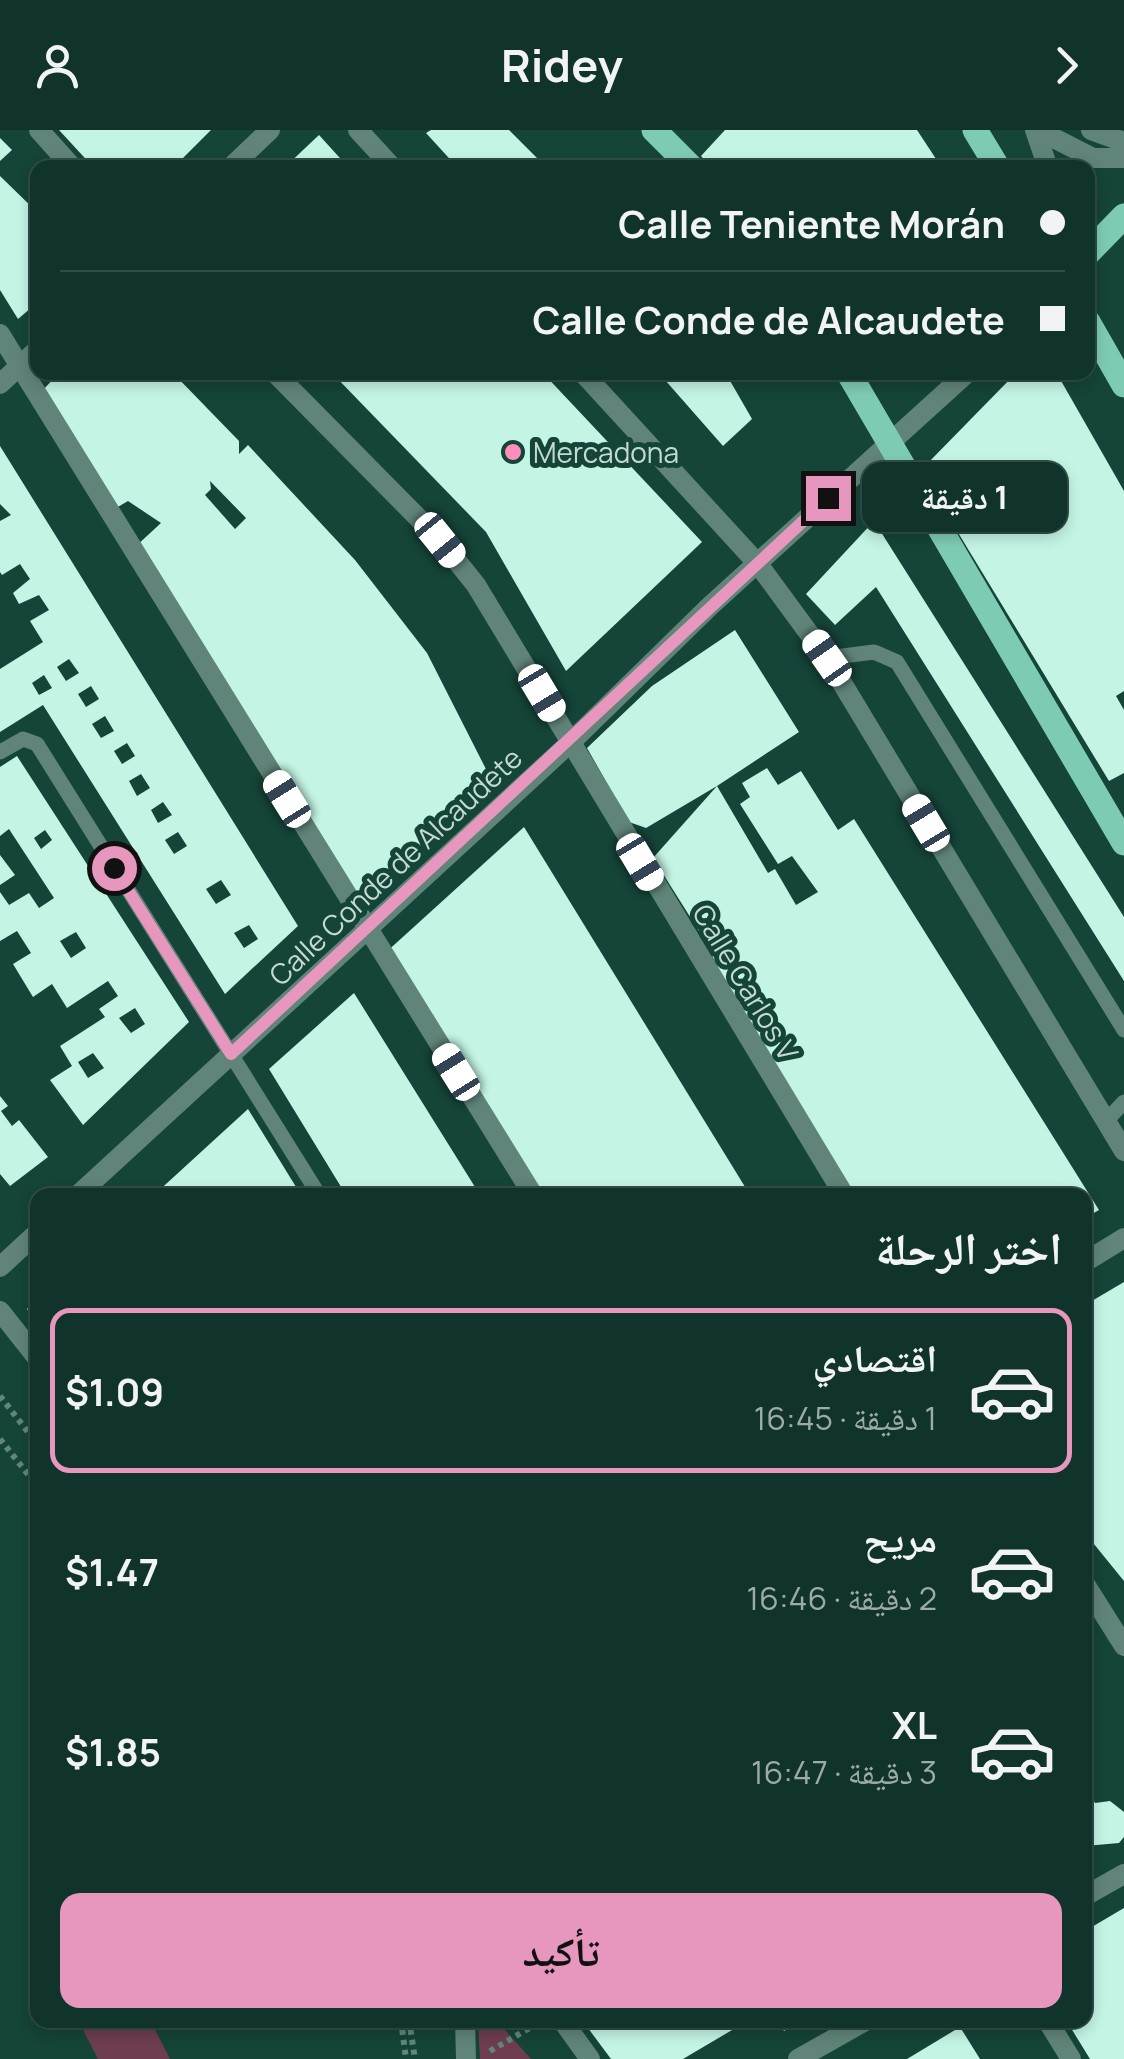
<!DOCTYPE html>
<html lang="ar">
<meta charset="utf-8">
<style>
:root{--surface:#10332b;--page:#1e3f37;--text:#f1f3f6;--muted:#9caaa9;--line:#304e47;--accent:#e797bd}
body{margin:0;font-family:Manrope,"Noto Naskh Arabic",sans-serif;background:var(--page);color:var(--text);direction:rtl;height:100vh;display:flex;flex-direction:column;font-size:38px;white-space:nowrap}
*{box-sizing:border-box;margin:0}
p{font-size:32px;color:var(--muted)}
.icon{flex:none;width:55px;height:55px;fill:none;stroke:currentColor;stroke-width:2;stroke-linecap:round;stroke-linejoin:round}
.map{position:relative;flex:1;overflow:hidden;direction:ltr}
.side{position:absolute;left:30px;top:1058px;width:1062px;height:840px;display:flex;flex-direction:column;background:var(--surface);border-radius:20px;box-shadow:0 5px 15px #0003,0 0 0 2px var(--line);direction:rtl}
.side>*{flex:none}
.banner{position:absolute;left:30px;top:30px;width:1065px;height:220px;border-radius:20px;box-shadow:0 5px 15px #0003,0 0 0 2px var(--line);direction:rtl;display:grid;align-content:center;height:220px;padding:0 30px;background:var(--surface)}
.end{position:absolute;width:45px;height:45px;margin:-22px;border:12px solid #e797bd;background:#111;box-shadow:0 0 0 5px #111}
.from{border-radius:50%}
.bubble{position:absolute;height:70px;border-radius:20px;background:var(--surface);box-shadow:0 5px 15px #0003,0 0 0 2px var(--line);font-size:32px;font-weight:700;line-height:70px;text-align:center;direction:rtl}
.car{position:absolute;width:30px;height:60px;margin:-30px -15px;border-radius:12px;box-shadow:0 0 8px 2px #0007;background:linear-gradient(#fff 24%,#345 0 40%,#fff 0 76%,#345 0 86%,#fff 0)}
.banner b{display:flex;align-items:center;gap:35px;height:95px;font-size:38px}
.banner b+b{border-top:2px solid var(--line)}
.banner i{width:25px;height:25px;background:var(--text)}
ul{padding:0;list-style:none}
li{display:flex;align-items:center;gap:30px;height:165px;margin:0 20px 15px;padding:0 10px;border:5px solid transparent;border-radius:20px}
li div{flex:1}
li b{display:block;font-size:38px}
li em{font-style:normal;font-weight:700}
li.selected{border-color:var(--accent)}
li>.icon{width:90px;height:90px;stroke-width:1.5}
h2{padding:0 30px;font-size:45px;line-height:120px}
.action{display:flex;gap:20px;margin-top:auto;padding:20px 30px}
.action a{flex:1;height:115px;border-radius:20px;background:var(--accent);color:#111;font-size:40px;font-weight:700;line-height:115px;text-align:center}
header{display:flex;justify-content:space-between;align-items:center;height:130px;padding:0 30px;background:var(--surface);font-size:45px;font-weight:700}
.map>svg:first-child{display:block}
.park{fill:#6e3d52}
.building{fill:#c3f4e4;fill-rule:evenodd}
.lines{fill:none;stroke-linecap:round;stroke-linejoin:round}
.path{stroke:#61867c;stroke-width:6;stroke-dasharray:5 5;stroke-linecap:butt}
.service{stroke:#608479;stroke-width:15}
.minor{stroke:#608479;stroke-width:20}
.primary{stroke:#7ecbb5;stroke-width:25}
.route{stroke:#e797bd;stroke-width:12}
.poi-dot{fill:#fd8ebe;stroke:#154439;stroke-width:4}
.labels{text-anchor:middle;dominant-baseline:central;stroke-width:10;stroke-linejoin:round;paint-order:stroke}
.poi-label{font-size:28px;fill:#c3dbd3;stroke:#154439;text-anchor:start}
.street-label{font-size:28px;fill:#c3dbd3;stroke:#154439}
</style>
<header><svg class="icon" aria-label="forward" viewBox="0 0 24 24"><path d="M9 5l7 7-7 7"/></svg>Ridey<svg class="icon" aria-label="person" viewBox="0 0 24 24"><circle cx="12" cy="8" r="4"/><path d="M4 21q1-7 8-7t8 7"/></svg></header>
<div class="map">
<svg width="1124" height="1929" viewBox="0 0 1124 1929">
<rect width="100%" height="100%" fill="#154439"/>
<g class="park">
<path d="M 78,1890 L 150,1890 L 170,1929 L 98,1929 Z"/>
<path d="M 478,1890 L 496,1890 L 531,1929 L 480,1929 Z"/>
</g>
<g class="building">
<path d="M 59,0 L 211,0 L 173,38 L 94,38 Z"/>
<path d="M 431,0 L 509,0 L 547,38 L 458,38 L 426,3 Z"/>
<path d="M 725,0 L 917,0 L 942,38 L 712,38 L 701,26 Z"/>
<path d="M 319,5 L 349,38 L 284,38 Z"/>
<path d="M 0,8 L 12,20 L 0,31 Z"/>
<path d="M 0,46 L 38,83 L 38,172 L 18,189 L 0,160 Z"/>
<path d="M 60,242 L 172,242 L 239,311 L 239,324 L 248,315 L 355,430 L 427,523 L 491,649 L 359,774 L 135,417 L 161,393 L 128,371 L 111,381 L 41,262 ZM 210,351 L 246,388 L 235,399 L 205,365 L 211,359 Z"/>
<path d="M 331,242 L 542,242 L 702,412 L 566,541 L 486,402 Z"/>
<path d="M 658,242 L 725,242 L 752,289 L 723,316 Z"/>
<path d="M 1017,242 L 1056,242 L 1124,361 L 1124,561 L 1116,566 L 1124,580 L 1124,643 L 1109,651 L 954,396 L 924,337 Z"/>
<path d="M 0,316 L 298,796 L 225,864 L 43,575 L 0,602 L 0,539 L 43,512 L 30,491 L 49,480 L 39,465 L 19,474 L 13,463 L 30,449 L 20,434 L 2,445 L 0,442 L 0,391 L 11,385 L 0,374 ZM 69,529 L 79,543 L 66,551 L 57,537 ZM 44,545 L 52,558 L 39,565 L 32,553 ZM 91,556 L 99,569 L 86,577 L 78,564 ZM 105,586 L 114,601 L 101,608 L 92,594 ZM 127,613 L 135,626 L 122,634 L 114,621 ZM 141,644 L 150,658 L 137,666 L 129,651 ZM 163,672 L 172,685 L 158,693 L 151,680 ZM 178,702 L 187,716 L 174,724 L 165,710 ZM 221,750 L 231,765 L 216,774 L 206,759 ZM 249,795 L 258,809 L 244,818 L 234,803 Z"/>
<path d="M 874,391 L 1124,787 L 1124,851 L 876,457 L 835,495 L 806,464 Z"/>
<path d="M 735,500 L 799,602 L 717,656 L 768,743 L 775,739 L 796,775 L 818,762 L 792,726 L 778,734 L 740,674 L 750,667 L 742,653 L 767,638 L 778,655 L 801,641 L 838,700 L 854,689 L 1099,1080 L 1085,1088 L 1085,1065 L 855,1065 L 739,881 L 704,809 L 653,728 L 717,656 L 646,698 L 629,692 L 587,618 L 652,556 Z"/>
<path d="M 17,626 L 189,892 L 83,995 L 50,950 L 72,936 L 60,916 L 105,887 L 99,879 L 118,866 L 108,851 L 67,878 L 52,854 L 33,867 L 13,834 L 31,823 L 17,801 L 0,811 L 0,762 L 9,775 L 29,763 L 39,778 L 54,768 L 9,699 L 0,706 L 0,637 ZM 45,700 L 52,710 L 41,719 L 34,708 ZM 76,802 L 86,818 L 71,828 L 60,811 ZM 135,878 L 145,894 L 131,903 L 119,888 ZM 93,923 L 104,938 L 88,948 L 78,932 Z"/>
<path d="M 524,697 L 750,1065 L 543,1065 L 383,825 Z"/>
<path d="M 0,725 L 15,745 L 0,755 Z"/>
<path d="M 354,863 L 412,956 L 480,1065 L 346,1065 L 269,939 Z"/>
<path d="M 0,966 L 8,976 L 1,981 L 12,996 L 19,990 L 48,1027 L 10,1056 L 0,1044 Z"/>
<path d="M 248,979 L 301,1065 L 154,1065 Z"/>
<path d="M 1124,1152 L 1124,1451 L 1085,1403 L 1085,1175 Z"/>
<path d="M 38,1170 L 38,1193 L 27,1179 Z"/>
<path d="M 1085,1654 L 1095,1673 L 1110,1671 L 1124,1682 L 1124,1707 L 1119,1713 L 1085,1716 Z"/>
<path d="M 1124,1778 L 1124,1929 L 1090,1929 L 1066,1890 L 1085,1890 L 1085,1801 Z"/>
<path d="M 582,1890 L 749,1890 L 683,1929 L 611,1929 Z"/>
<path d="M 777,1890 L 802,1890 L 784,1901 Z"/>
<path d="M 960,1897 L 980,1929 L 907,1929 Z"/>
</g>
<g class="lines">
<g class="path">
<path d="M 0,1266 L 38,1315"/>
<path d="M 0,1309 L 38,1357"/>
<path d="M 401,1890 L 406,1929"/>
<path d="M 409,1890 L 415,1929"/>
<path d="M 490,1921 L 540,1892"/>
</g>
<g class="service">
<path d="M 827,528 L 874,522 L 897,532 L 1124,900"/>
<path d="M 0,622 L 23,609 L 37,614 L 319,1065"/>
<path d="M 1106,991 L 1124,972"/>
</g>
<g class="minor">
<path d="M 39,0 L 73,38"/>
<path d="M 358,0 L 393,38"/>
<path d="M 1035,0 L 1048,38"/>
<path d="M 1038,0 L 1093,28 L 1124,28"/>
<path d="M 1091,0 L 1124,12"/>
<path d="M 230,38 L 270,0"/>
<path d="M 0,204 L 533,1065"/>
<path d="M 274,242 L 440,410 L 476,455 L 844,1065"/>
<path d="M 582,242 L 758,434 L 827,528 L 1124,1021"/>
<path d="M 0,254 L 38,219"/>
<path d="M 78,1065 L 571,612 L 709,477 L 968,242"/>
<path d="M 1085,1132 L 1124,1108"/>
<path d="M 0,1137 L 38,1102"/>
<path d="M 0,1181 L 38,1229"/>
<path d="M 1085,1454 L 1124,1516"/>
<path d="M 1085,1766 L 1124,1744"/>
<path d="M 465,1890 L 466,1929"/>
<path d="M 562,1890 L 590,1929"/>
<path d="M 1047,1890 L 1071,1929"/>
<path d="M 798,1929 L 867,1890"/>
</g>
<g class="primary">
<path d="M 654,0 L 692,38"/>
<path d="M 975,0 L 998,38"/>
<path d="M 1088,123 L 1124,86"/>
<path d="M 1088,192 L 1124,255"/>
<path d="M 848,242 L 1124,713"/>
</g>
</g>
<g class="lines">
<path class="route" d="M 114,738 L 231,924 L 828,368"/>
</g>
<circle class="poi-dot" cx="513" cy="322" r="10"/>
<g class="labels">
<g class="poi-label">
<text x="533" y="322">Mercadona</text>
</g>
<g class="street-label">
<text transform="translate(395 736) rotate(-43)">Calle Conde de Alcaudete</text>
<text transform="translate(746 852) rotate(59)">Calle Carlos V</text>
</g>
</g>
</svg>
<i class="end from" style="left:114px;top:738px"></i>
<i class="end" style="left:828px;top:368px"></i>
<div class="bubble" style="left:862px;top:332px;width:205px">1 دقيقة</div>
<i class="car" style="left:440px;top:410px;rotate:141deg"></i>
<i class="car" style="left:827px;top:528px;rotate:325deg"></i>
<i class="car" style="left:542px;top:563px;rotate:149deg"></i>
<i class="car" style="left:287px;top:669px;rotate:328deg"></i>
<i class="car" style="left:926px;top:693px;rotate:329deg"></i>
<i class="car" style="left:640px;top:732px;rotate:149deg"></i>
<i class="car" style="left:456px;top:942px;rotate:328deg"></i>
<div class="banner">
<b><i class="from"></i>Calle Teniente Morán</b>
<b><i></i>Calle Conde de Alcaudete</b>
</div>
<section class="side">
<h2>اختر الرحلة</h2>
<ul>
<li class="selected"><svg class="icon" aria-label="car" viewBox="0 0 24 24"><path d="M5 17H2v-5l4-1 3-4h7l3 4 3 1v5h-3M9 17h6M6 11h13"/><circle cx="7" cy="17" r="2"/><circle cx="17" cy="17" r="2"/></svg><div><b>اقتصادي</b><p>1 دقيقة · 16:45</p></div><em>$1.09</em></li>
<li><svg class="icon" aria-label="car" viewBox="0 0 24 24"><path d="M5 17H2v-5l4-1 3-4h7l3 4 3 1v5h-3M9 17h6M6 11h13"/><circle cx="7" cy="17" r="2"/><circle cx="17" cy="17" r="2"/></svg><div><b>مريح</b><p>2 دقيقة · 16:46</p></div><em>$1.47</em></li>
<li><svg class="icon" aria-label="car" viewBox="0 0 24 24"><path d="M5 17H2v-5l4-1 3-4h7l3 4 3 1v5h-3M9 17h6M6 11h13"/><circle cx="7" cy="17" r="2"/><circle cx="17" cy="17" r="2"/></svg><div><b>XL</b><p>3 دقيقة · 16:47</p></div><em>$1.85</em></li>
</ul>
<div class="action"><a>تأكيد</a></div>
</section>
</div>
